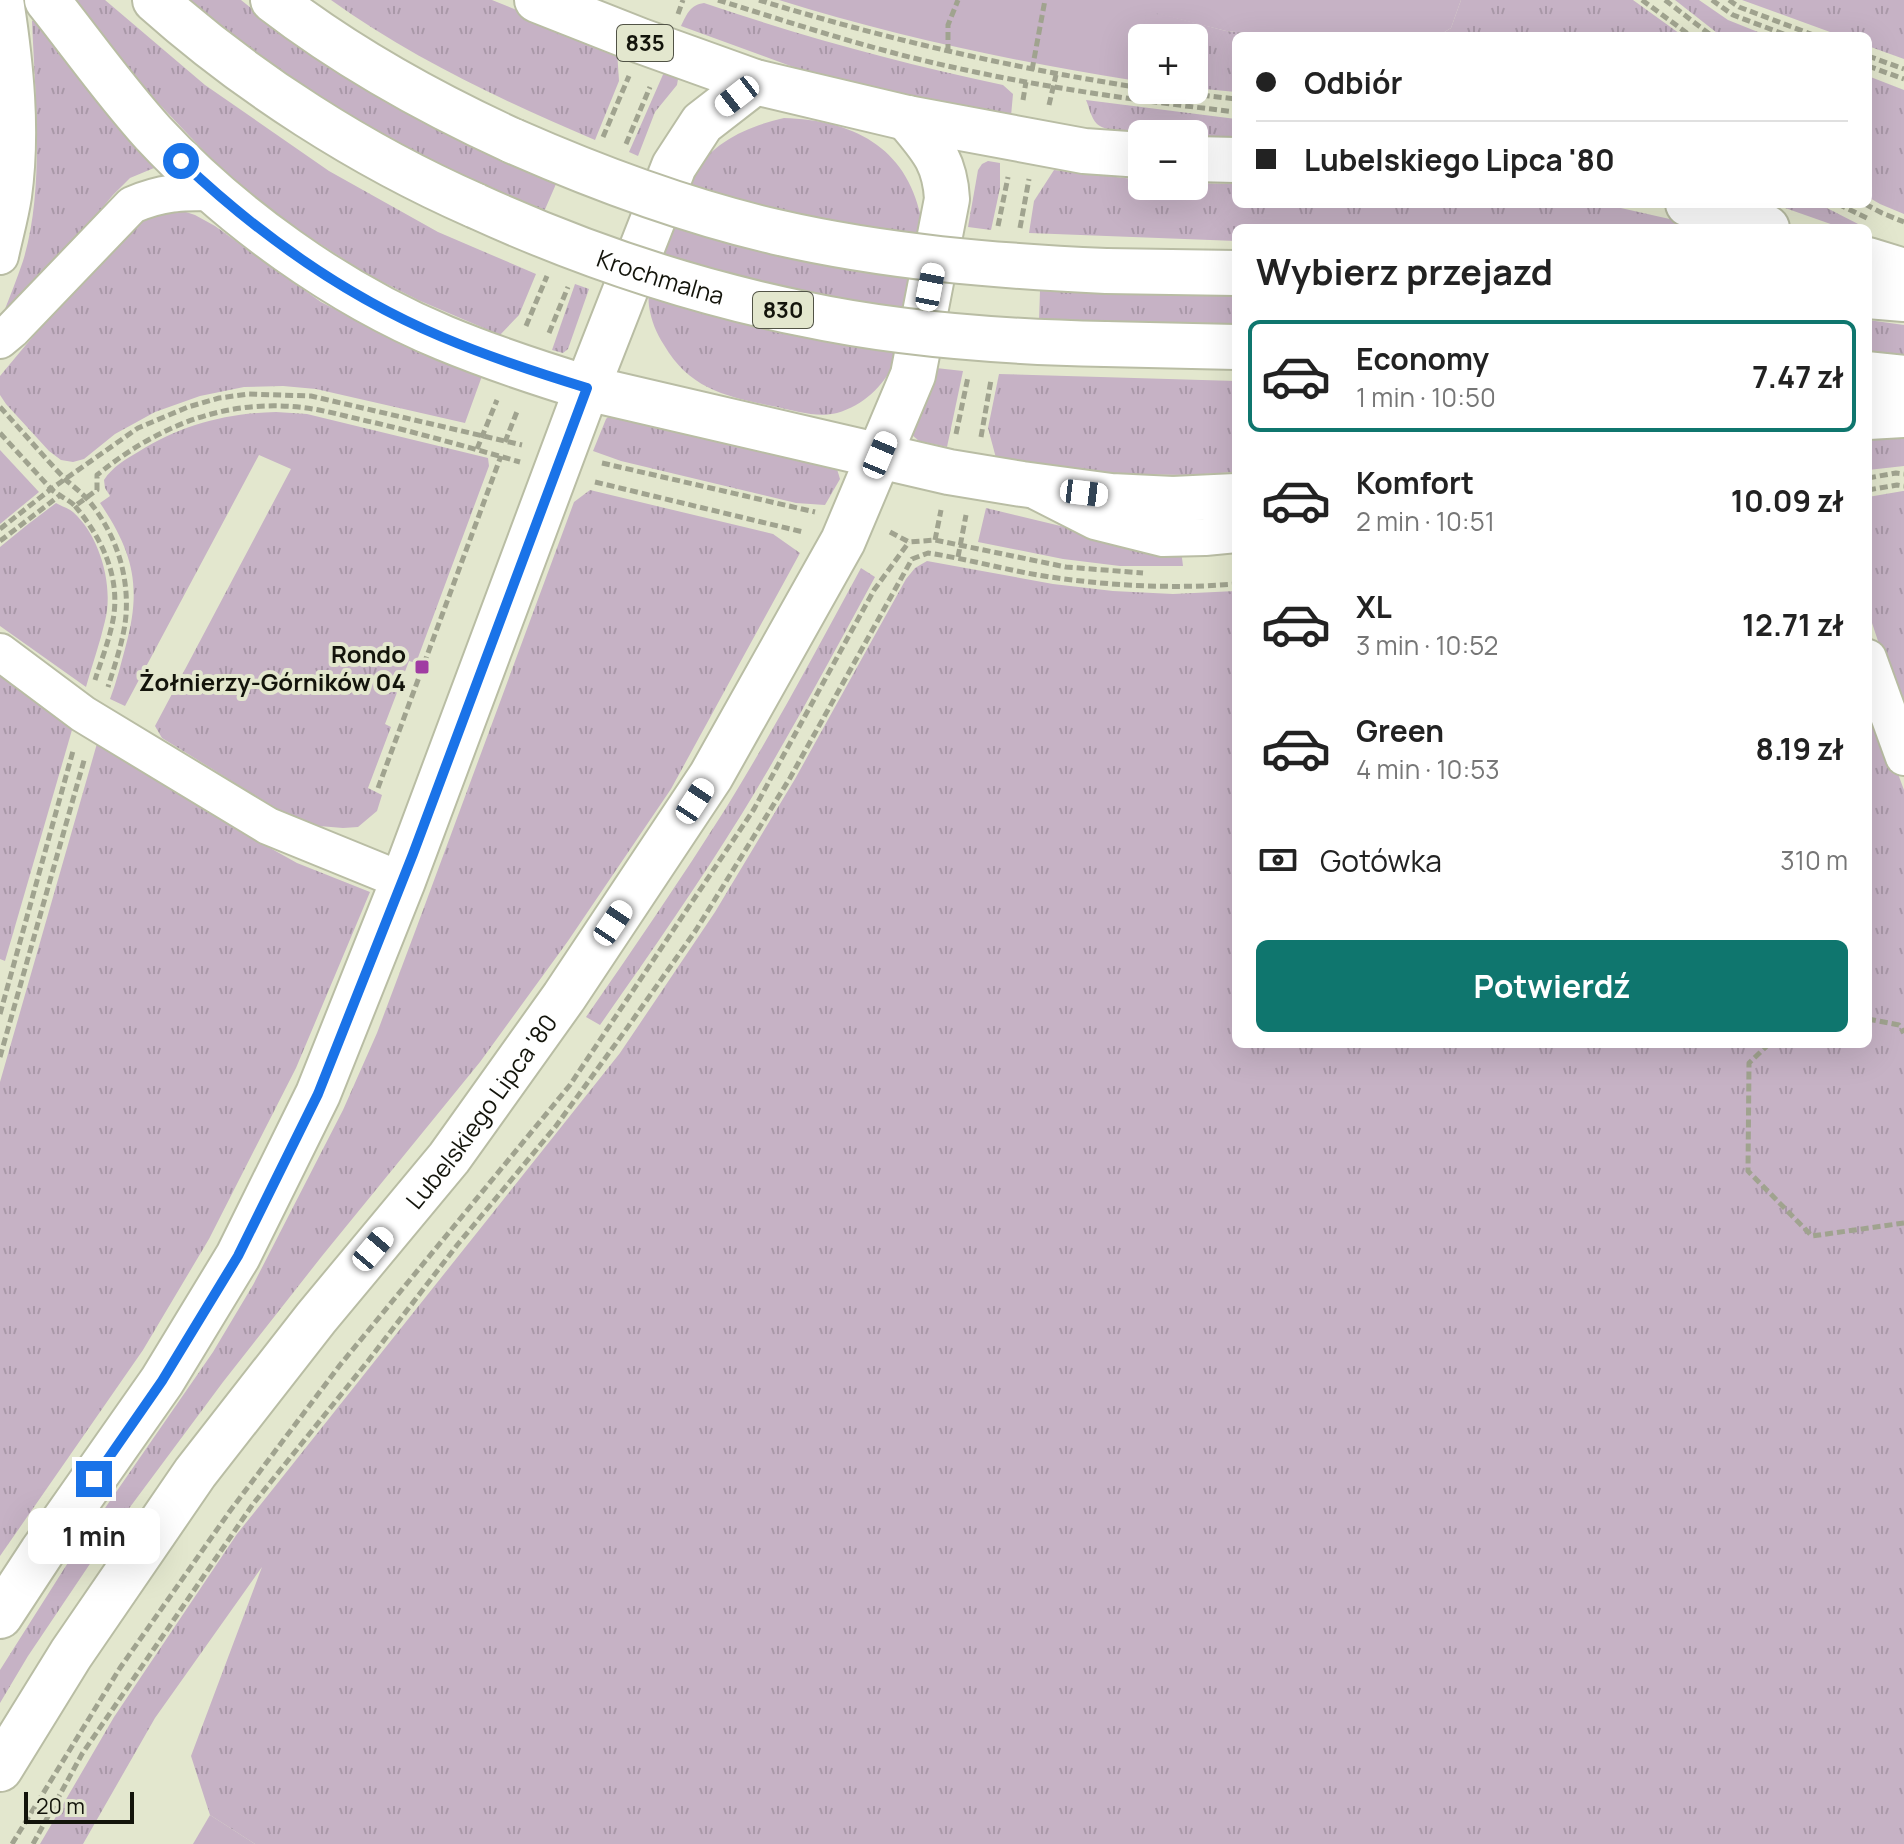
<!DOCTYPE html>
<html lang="pl">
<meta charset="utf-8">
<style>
:root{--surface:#fff;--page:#f2f2f2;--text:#222;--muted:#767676;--line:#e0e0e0;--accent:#0f766e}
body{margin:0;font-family:Manrope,sans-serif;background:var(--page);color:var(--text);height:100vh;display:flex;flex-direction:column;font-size:30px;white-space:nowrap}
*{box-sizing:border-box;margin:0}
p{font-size:26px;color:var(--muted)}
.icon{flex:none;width:44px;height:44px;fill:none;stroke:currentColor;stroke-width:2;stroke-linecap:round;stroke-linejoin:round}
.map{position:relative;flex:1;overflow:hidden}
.side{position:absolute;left:1232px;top:224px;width:640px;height:824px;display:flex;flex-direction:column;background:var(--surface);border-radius:12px;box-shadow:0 8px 32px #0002}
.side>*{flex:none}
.hud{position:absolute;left:1232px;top:32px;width:640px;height:176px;border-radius:12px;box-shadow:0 8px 32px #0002;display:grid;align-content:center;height:176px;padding:0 24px;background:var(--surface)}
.tools{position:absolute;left:1128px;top:24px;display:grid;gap:16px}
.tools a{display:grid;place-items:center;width:80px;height:80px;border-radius:12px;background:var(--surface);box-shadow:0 8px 32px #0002;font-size:40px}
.scale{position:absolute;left:24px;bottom:20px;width:110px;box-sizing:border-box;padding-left:8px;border:4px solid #13140b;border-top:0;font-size:22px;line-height:28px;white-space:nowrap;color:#13140b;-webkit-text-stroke:6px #e3e7ce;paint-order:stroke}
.end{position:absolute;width:36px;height:36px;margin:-18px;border:10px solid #1a73e8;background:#fff;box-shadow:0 0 0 4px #fff}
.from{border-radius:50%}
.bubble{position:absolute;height:56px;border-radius:12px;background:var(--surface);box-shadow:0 8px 32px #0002;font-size:26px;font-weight:700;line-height:56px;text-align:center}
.car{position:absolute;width:24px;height:48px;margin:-24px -12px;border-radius:10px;box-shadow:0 0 6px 2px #0007;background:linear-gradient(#fff 24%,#345 0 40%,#fff 0 76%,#345 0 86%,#fff 0)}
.hud b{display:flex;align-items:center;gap:28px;height:76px;font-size:30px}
.hud b+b{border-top:2px solid var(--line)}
.hud i{width:20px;height:20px;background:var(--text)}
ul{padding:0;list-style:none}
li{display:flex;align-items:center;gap:24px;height:112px;margin:0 16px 12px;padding:0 8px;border:4px solid transparent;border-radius:12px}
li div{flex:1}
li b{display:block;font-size:30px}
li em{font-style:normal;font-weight:700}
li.selected{border-color:var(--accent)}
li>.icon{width:72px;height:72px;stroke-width:1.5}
h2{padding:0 24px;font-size:36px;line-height:96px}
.pay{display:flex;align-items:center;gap:20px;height:88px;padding:0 24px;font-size:30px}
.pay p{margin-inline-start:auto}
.cta{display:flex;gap:16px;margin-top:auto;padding:16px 24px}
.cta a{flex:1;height:92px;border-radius:12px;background:var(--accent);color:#fff;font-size:32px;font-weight:700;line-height:92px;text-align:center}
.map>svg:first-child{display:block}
.grass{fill:url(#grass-tufts)}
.park{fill:#c6b2c5}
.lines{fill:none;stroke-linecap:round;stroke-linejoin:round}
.minor-casing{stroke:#b9bda4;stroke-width:40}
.major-casing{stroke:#b9bda4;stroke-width:48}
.path{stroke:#a0a38f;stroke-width:5;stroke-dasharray:8 4;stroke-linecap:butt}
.minor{stroke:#fff;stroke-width:36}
.major{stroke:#fff;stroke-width:44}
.major-bridge-casing{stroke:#b9bda4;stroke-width:48;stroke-linecap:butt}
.major-bridge{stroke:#fff;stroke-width:44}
.route{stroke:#1a73e8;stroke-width:10}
.poi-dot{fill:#a03ca2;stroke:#e3e7ce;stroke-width:3}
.labels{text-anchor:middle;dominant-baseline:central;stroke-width:8;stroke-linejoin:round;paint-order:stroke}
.shield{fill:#e3e7ce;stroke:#515346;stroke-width:2}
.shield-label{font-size:22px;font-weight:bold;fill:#13140b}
.street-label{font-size:24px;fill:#13140b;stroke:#e3e7ce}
.poi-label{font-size:24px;font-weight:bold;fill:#13140b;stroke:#e3e7ce;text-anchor:end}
</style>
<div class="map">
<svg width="1904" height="1844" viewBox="0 0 1904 1844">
<defs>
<pattern id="grass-tufts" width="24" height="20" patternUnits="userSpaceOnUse" patternTransform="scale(2)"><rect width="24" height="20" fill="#c6b2c5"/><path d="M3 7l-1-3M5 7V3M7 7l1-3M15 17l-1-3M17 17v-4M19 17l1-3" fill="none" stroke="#a998a8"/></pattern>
</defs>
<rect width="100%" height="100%" fill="#e3e7ce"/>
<g class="grass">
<path d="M 72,0 L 105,0 L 205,85 L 329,171 L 438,232 L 536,274 L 519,315 L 500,335 L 418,300 L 367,274 L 289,224 L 217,165 L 144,88 Z"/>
<path d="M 185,0 L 241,0 L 304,50 L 353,81 L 481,151 L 556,184 L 543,214 C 452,173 366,131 283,75 C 249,53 218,25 185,0 Z"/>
<path d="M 331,0 L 492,0 L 617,51 L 619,81 L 595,140 C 503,101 412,58 331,0 Z"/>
<path d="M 1461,0 L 1633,0 L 1683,36 L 1438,36 L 1451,28 Z"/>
<path d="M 1675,0 L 1699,0 L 1728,20 L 1768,36 L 1721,36 Z"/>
<path d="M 1742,0 L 1904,0 L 1904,59 L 1868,46 L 1868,36 L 1841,36 Z"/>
<path d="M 704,3 C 804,37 900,63 1003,85 L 1013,94 L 1011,116 L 897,94 L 796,68 L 681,26 C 687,14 690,5 704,3 Z"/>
<path d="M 1146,10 L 1226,31 L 1279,36 L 1236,36 L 1236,92 L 1194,88 L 1194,38 L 1142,38 L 1142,81 L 1131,80 Z"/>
<path d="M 39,18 L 113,120 L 154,168 L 130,178 L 113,195 L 10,318 L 3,314 C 10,296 17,279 23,261 C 45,190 35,95 32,21 Z"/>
<path d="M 665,70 L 675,75 L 678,79 L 677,85 L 655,112 L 638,156 L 629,152 Z"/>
<path d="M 1868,76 L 1904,90 L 1904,214 L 1880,204 L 1868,197 Z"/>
<path d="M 1086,100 L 1236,119 L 1236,139 L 1194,137 L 1194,134 C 1176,134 1109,136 1097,124 C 1091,118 1089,107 1086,100 Z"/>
<path d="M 784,118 C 852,120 906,146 921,217 L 895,363 C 882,387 864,405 837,413 C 817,418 796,411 777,407 C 729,397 691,391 664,345 C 656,333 651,320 649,306 C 645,276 669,235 680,208 C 685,197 688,185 694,174 C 713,141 749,126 784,118 Z"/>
<path d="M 988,161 L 1000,163 L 1000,188 L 991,230 L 968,227 L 978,170 L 982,164 Z"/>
<path d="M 1054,170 L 1142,180 L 1142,186 L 1194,186 L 1194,183 L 1236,184 L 1236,204 L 1603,204 L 1683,222 L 1703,228 L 1236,228 L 1236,241 L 1029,233 L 1034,201 Z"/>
<path d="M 1774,204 L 1819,204 L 1866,228 L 1842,228 Z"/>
<path d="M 177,209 L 195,215 L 215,226 L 321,302 L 403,344 L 482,376 L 465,423 L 316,389 L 283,386 L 244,387 L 200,396 L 155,412 L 115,434 L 84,459 L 73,462 L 61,460 L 49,451 L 6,404 L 0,395 L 0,376 L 119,233 L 130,222 Z"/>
<path d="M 575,284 L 589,289 L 568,349 L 563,353 L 552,350 Z"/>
<path d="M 1040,291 L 1236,296 L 1236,326 L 1039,321 Z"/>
<path d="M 1868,320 L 1904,325 L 1904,358 L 1868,353 Z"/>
<path d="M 936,368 L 963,371 L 947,447 L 919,441 L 912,435 L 912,430 Z"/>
<path d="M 999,374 L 1236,381 L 1236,472 L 1188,475 L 1105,474 L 996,458 L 988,428 Z"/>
<path d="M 276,412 L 307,414 L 488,458 L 489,466 L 416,663 L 409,661 L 385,724 L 391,727 L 368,788 L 382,795 L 377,811 L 358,827 L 343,828 L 319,826 L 290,817 L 162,738 L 155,726 L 291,469 L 259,455 L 125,706 L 110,699 C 117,681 121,663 126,645 C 142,586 133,552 100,503 L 110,496 L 105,488 L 104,480 C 112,467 126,459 138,452 C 181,425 226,413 276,412 Z"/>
<path d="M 611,414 L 830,466 L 837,469 L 840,479 L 825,505 L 796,503 L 621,461 L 593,451 L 606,419 Z"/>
<path d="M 1868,435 L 1904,436 L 1904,466 L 1868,470 Z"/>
<path d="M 0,450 L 39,492 L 0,524 Z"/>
<path d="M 590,490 L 773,534 L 800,553 L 671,789 L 568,941 L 480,1062 L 322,1256 L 223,1382 L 110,1534 L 28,1656 L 0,1703 L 0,1670 L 76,1550 L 213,1352 L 253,1285 L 343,1110 L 377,1033 L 416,929 L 574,502 Z"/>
<path d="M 1903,491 L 1904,491 L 1904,719 L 1868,611 L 1868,497 Z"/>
<path d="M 56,503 C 61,506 68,508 73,512 C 100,536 114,586 105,621 C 100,643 92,665 86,687 L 0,626 L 0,547 L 27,525 Z"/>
<path d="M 986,508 L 1127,542 L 1181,550 L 1183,566 L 1120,566 L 1063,559 L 978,542 Z"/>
<path d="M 927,561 L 1053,584 L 1113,591 L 1173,594 L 1236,591 L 1236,1044 L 1868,1044 L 1868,693 L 1904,790 L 1904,1844 L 255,1844 L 210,1815 L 191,1756 L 262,1567 L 155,1718 L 83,1844 L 40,1844 L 114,1717 L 237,1534 L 620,1053 L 715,912 L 795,779 L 906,579 L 915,568 Z"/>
<path d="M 861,568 L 875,577 C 832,656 790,735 743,812 C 698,885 649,955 600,1025 L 586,1017 C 634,948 681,879 726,808 C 774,730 817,649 861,568 Z"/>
<path d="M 0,673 L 74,723 L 5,961 L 0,959 Z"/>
<path d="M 98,740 L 109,744 L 247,835 L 297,863 L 370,892 L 296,1068 L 209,1239 L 143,1350 L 0,1556 L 0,1082 Z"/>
</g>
<g class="park">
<path d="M 779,0 L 1461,0 L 1451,28 L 1438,36 L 1279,36 L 1226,31 L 1147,11 L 1131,80 C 1012,61 894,36 779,0 Z"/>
<path d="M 210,1815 L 255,1844 L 193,1844 Z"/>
</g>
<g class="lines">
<g class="minor-casing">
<g id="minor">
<path d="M 0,256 C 4,237 10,216 13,196 C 22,132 15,64 5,0"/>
<path d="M 0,340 L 12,330 L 132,205 C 162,192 181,192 214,192"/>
<path d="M 1038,492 L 1095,521 L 1163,538 L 1205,537 L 1236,534"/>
<path d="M 0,652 L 83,714 L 268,826 L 403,881"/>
<path d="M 1868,658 L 1904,757"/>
</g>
</g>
<g class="major-casing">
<g id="major">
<path d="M 47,0 C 82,44 115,91 153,133 C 231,217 338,294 444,338 C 490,357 538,373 587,388 L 949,472 L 1022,484 L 1111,496 L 1173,499 L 1236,496"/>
<path d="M 155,0 C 248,83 362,156 476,206"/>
<path d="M 273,0 C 347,57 428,102 513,141"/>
<path d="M 537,0 L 641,41 L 755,82 L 907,118 L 1084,151 L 1142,155"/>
<path d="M 1194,159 L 1236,160"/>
<path d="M 1688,204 L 1767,228"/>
<path d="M 1868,260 L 1904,271"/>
<path d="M 1106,271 L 1236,273"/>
<path d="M 1868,296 L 1904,299"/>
<path d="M 1105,344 L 1236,347"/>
<path d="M 1868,374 L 1904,378"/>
<path d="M 1868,417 L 1904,415"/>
<path d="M 0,1616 L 42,1552 L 162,1381 L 238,1256 L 318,1094 L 403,881 L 587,388 L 674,166 L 702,123 L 755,82"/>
<path id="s1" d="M 0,1769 L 71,1654 L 195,1473 L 316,1318 L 449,1158 L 564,997 L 711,776 L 843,541 L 913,375 L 947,199 C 945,160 930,146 907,118"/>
</g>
</g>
<g class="path">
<path d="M 718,0 C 795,24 873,50 952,67 C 1046,88 1141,101 1236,112"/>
<path d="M 759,0 C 885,39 1012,68 1142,88"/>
<path d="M 1642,0 L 1691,36"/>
<path d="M 1665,0 L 1712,36"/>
<path d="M 1712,0 L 1733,15 L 1789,36"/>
<path d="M 1729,0 L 1739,7 L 1816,36"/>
<path d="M 678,14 L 683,0"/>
<path d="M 948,52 L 948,25 L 958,0"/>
<path d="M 1868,56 L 1904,69"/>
<path d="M 1868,66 L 1904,79"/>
<path d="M 1032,70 L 1045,0"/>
<path d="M 1154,90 L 1236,99"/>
<path d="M 1023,100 L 1026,82"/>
<path d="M 1049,105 L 1056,75"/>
<path d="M 603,137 L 629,76"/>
<path d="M 626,144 L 650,87"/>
<path d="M 1838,204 L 1869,219"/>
<path d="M 1865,204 L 1882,213 L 1904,222"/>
<path d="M 998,226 L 1008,177"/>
<path d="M 1020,228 L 1029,179"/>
<path d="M 526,326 L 547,276"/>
<path d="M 549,333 L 568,287"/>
<path d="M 0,407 C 22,431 43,456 66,480 C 74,487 82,493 89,501 C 115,533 129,573 126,615 C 124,639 115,664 108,687"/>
<path d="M 0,433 L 51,489 C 59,496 68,499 75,506 L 97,490 L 97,475 C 160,424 231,396 313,409 C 332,412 352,418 372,422 C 422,434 471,448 520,462"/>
<path d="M 956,434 L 968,377"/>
<path d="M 981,437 L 991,380"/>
<path d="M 505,442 L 518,409"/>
<path d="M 477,449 L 497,400"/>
<path d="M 602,463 L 815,512"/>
<path d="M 1868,478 L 1896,473 L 1904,474"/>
<path d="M 595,482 L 803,532"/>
<path d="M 1868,490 L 1897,485 L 1904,486"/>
<path d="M 75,506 C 102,538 121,578 113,620 C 109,641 101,661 95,680"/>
<path d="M 0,529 L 51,489 L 138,428 L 188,407 L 219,398 L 249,394 L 311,396 L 522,445"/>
<path d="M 890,532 L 909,542 L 935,540 L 1066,567 L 1143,573"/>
<path d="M 935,540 L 941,510"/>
<path d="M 0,541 L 59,496"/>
<path d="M 958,557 L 966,515"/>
<path d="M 378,788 L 501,456"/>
<path d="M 0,1014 L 73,751"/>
<path d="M 1868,1019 L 1899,1025 L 1904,1033"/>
<path d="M 1769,1044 L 1749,1063 L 1748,1171 L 1812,1236 L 1904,1223"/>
<path d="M 0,1057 L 85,757"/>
<path d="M 12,1844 L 120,1668 L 230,1511 L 340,1365 L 570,1085 L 754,809 L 874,590 L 909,542"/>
<path d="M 33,1844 L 82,1754 L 253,1504 L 368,1361 L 458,1244 L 556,1126 L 625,1031 L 696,930 L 790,778 L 912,559 L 928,553 C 969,559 1009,571 1050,577 C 1112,586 1174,589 1236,584"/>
</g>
<use href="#minor" class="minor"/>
<use href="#major" class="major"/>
<g class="major-bridge-casing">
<g id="major-bridge">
<path d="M 513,141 C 597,178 685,211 776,232 C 885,257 995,266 1106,271"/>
<path id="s2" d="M 476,206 C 581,254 691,291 804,314 C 902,335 1004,342 1105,344"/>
</g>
</g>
<use href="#major-bridge" class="major-bridge"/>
</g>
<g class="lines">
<path class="route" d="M 94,1479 L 162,1381 L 238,1256 L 318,1094 L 413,854 L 587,388 C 538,373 489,357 442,337 C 345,296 257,233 181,161"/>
</g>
<rect class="poi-dot" x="414" y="659" width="16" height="16" rx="4"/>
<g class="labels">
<g class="shield">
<rect x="617" y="25" width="56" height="36" rx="6"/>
<rect x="753" y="292" width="60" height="36" rx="6"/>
</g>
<g class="shield-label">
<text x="645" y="43">835</text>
<text x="783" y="310">830</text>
</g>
<g class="street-label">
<text stroke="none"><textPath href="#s2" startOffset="198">Krochmalna</textPath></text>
<text stroke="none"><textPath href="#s1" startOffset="816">Lubelskiego Lipca '80</textPath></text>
</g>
<g class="poi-label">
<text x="406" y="653">Rondo<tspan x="406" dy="28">Żołnierzy-Górników 04</tspan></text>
</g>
</g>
</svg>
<div class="tools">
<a>+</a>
<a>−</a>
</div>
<div class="scale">20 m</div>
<i class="end from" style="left:181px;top:161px"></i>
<i class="end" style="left:94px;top:1479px"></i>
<div class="bubble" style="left:28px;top:1508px;width:132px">1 min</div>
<i class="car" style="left:737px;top:96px;rotate:232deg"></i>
<i class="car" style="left:930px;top:287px;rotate:11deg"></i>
<i class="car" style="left:880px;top:455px;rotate:23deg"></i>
<i class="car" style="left:1084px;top:493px;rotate:97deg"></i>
<i class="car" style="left:695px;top:801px;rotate:33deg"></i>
<i class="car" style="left:613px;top:923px;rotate:34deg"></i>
<i class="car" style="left:373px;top:1249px;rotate:40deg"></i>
<div class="hud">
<b><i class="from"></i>Odbiór</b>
<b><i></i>Lubelskiego Lipca '80</b>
</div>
<section class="side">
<h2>Wybierz przejazd</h2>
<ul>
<li class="selected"><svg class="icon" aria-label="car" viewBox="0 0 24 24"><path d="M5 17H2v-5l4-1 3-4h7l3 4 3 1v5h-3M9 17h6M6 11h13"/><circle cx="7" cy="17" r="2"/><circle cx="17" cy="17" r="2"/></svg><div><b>Economy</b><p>1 min · 10:50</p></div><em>7.47 zł</em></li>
<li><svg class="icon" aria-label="car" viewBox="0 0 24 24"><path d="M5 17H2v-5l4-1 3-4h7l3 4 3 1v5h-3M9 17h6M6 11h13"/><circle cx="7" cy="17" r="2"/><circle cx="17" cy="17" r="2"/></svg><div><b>Komfort</b><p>2 min · 10:51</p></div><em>10.09 zł</em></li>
<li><svg class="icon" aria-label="car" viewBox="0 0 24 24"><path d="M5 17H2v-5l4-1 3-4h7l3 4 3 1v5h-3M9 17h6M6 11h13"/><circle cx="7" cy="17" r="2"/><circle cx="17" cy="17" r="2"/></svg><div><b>XL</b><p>3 min · 10:52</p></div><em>12.71 zł</em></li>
<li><svg class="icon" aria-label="car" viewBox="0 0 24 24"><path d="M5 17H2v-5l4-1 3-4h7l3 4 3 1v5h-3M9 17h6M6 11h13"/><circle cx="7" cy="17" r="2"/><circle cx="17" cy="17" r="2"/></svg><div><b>Green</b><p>4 min · 10:53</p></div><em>8.19 zł</em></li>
</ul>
<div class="pay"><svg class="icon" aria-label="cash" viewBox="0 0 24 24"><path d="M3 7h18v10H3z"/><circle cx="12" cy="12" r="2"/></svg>Gotówka<p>310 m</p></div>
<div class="cta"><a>Potwierdź</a></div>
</section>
</div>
